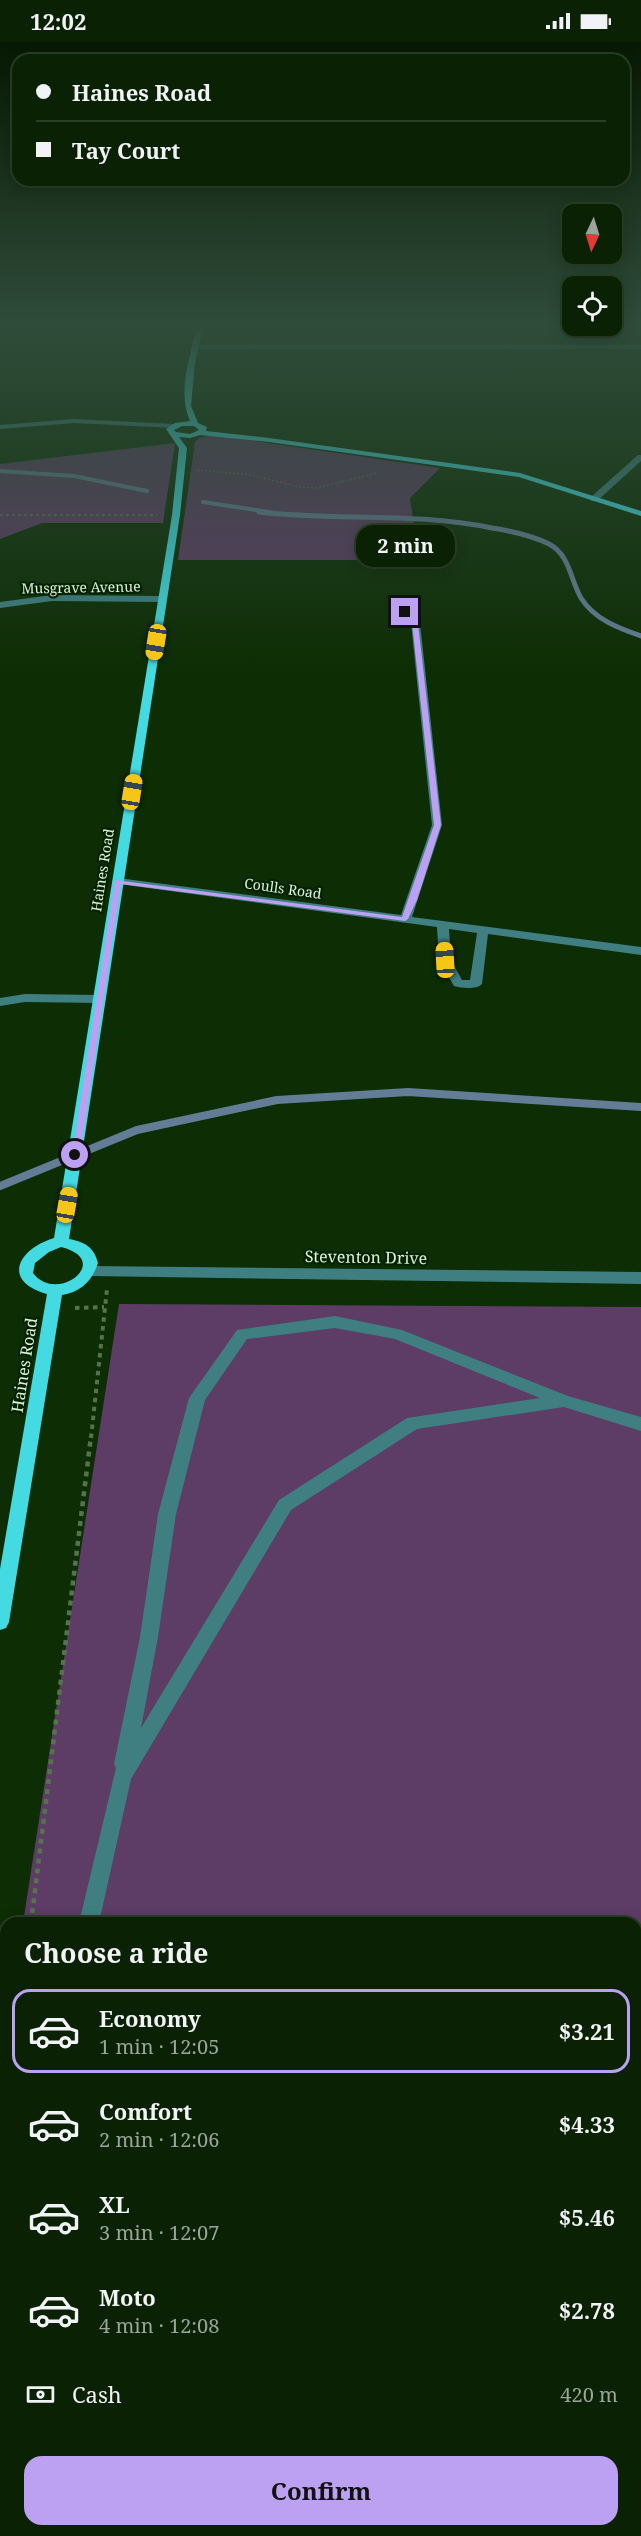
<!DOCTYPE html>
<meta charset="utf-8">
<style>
:root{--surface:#0a2203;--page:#182f12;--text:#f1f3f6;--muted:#99a49a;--line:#2a3f25;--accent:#bca0f2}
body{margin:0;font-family:"Noto Serif",serif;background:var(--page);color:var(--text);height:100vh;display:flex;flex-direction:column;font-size:22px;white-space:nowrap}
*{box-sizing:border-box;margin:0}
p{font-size:20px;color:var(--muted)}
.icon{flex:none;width:33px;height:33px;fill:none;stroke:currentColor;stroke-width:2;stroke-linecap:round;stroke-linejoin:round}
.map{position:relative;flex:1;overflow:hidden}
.panel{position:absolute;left:0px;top:1875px;width:642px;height:620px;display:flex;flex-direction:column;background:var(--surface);border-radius:18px 18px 0 0;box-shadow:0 3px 15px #0003,0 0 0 2px var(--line)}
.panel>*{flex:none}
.top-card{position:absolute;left:12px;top:12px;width:618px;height:132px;border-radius:18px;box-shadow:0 3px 15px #0003,0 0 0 2px var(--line);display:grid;align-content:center;height:132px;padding:0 24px;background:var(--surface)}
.needle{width:39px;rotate:184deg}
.fabs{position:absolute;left:562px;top:162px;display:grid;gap:12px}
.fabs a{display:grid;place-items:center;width:60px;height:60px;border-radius:12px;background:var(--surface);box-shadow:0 3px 15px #0003,0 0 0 2px var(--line);font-size:30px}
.end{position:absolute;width:27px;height:27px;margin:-14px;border:8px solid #bca0f2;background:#111;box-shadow:0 0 0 3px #111}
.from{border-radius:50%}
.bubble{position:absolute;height:42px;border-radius:18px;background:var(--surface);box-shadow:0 3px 15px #0003,0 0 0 2px var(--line);font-size:20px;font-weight:700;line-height:42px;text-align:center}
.car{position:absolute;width:18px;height:36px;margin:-18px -9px;border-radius:8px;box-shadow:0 0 4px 2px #0007;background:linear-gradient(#f5c518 24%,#345 0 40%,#f5c518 0 76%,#345 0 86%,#f5c518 0)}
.top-card b{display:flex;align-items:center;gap:21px;height:57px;font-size:22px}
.top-card b+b{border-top:2px solid var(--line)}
.top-card i{width:15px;height:15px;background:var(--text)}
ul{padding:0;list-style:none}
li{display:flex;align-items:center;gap:18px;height:84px;margin:0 12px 9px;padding:0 12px;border:3px solid transparent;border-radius:18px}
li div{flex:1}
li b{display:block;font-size:22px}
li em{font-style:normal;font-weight:700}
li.on{border-color:var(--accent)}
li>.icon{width:54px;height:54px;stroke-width:1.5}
h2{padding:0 24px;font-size:27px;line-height:72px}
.pay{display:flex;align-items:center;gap:15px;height:66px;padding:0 24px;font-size:22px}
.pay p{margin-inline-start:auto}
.button{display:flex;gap:12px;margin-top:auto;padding:12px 24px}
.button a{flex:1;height:69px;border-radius:18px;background:var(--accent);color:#111;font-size:24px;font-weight:700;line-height:69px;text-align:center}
.status{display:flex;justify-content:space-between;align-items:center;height:42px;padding:0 30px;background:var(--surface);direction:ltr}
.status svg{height:16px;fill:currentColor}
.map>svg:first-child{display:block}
.green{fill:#5d3c65}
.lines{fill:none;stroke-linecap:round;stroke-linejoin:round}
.stream-far2{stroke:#637d96;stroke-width:4}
.stream-far1{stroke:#637d96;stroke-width:5}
.stream{stroke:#637d96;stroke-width:8}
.path-far4{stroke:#56724f;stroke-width:1.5;stroke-dasharray:2 2;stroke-linecap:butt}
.path-far3{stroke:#56724f;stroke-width:2;stroke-dasharray:3 3;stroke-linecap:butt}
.path-far2{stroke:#56724f;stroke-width:4;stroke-dasharray:4.5 4.5;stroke-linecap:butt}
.path-far1{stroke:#56724f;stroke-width:4.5;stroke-dasharray:5 5;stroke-linecap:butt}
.path{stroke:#56724f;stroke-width:6;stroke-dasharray:7 7;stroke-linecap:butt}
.minor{fill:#3f7f82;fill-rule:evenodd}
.major{fill:#43dae1;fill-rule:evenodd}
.route{fill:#bca0f2}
.labels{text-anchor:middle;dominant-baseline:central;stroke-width:4.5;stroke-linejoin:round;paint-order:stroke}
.far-street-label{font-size:14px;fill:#dff2da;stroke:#032300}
.street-label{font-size:16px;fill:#dff2da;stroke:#032300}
</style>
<div class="status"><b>12:02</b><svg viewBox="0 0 49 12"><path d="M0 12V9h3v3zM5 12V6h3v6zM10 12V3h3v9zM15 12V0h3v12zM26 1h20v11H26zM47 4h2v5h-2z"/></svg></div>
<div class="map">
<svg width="641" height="2494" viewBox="0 0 641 2494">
<rect width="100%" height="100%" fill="#0d2d04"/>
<g class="green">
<path d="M 208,394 L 219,394 L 440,426 L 410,456 L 416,496 L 358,518 L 178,518 L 195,400 L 199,396 Z"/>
<path d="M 175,401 L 163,481 L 42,481 L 0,497 L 0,422 Z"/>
<path d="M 119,1262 L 641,1265 L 641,2494 L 0,2494 L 0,2028 L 6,1990 L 6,2488 L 636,2488 L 636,1881 L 23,1881 Z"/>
</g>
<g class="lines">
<g class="stream-far2">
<path d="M 0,429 L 74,434 L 147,449"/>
<path d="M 203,460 L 275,471"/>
</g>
<path class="stream-far1" d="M 259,470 C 336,479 415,470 492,486 C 511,489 531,493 549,502 C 570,513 570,537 581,556 C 594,577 618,586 641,594"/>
<path class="stream" d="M 0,1144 L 137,1088 L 277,1058 L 408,1050 L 641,1065"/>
<path class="path-far4" d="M 197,428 L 251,433 L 299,445 L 317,446 L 378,431"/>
<path class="path-far3" d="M 0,473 L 157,473"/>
<g class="path-far2">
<path d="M 75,1266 L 104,1265"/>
<path d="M 91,1396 L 107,1247"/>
</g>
<path class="path-far1" d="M 31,1881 L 91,1394"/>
<path class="path" d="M 0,2131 L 6,2079"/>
<g class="minor">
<path d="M 641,303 L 641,307 L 194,307 L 191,305 L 194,303 Z"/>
<path d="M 74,377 L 175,382 L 179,384 L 175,386 L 74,381 L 0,387 L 0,383 Z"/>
<path d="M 638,413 L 641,413 L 641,419 L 597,459 L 591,459 L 591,455 Z"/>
<path d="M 52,553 L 163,554 L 167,557 L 163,560 L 52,559 L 0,566 L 0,560 Z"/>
<path d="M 395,555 L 420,581 L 442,783 L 412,875 L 641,905 L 641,913 L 488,892 L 482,942 C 476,948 462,946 454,944 L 439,918 L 437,885 L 118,842 L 112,839 L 118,836 L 401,873 L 432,783 L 411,581 L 391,558 ZM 449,887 L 477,891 L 470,938 L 462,938 L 451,918 Z"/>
<path d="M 25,952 L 100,953 L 106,957 L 100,961 L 25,960 L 0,964 L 0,956 Z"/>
<path d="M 90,1224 L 641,1230 L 641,1242 L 90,1234 L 85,1233 L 83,1229 L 85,1225 Z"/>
<path d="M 335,1274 L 402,1288 L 568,1354 L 641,1375 L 641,1389 L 564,1365 L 417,1387 L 291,1468 L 131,1737 L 99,1881 L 79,1881 L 116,1726 L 114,1722 L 140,1595 L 158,1472 L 189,1356 L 237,1288 ZM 335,1286 L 395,1297 L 540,1356 L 407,1376 L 279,1458 L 141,1686 L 158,1595 L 176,1472 L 205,1358 L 247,1297 Z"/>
<path d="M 75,2488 L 103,2488 L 105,2494 L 77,2494 Z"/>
</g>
<path class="major" d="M 198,282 L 204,282 L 195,320 L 191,364 L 198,381 L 207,385 L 206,389 L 269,396 L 520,431 L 641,469 L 641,474 L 519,435 L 269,400 L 200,393 L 190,396 L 179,395 L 187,406 L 180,473 L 69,1197 C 85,1200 94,1205 98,1221 C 92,1239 81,1250 62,1253 L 9,1580 L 6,1586 L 0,1588 L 0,1527 L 47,1252 C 1,1239 18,1207 54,1196 L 172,473 L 179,406 L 166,387 L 175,381 L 190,379 C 177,350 190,313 198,282 ZM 182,384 L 194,384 L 199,388 L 190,392 L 176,390 L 174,388 ZM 61,1205 C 114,1218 57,1263 33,1231 L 35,1221 L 49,1210 Z"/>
</g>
<linearGradient id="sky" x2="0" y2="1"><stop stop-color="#071902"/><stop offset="0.45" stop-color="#2f4c3a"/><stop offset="1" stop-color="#2f4c3a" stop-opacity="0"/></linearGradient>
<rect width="641" height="631" fill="url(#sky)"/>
<path class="route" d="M 403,568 L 407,568 L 418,581 L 441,783 L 417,858 L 408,877 L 405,879 L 121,842 L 80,1113 L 72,1115 L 115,838 L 402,875 L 434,783 L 412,581 Z"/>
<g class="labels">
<g class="far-street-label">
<text transform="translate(81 545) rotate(-1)">Musgrave Avenue</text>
<text transform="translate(102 828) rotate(-81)">Haines Road</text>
<text transform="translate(283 846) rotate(8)">Coulls Road</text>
</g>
<g class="street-label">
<text transform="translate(366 1215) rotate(1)">Steventon Drive</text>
<text transform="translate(24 1323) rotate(-81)">Haines Road</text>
</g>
</g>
</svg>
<div class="fabs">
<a><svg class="needle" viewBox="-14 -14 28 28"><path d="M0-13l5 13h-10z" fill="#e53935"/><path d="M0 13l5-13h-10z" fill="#99a49a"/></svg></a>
<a><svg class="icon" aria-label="locate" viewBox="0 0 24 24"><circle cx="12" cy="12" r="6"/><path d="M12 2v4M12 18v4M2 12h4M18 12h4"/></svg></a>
</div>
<i class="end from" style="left:75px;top:1113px"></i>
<i class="end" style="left:405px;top:570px"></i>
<div class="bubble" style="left:356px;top:483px;width:99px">2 min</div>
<i class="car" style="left:156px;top:600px;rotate:189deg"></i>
<i class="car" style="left:132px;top:750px;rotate:9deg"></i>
<i class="car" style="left:445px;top:918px;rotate:357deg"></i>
<i class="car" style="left:67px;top:1163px;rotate:10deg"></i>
<div class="top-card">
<b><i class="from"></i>Haines Road</b>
<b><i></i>Tay Court</b>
</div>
<section class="panel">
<h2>Choose a ride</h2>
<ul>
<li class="on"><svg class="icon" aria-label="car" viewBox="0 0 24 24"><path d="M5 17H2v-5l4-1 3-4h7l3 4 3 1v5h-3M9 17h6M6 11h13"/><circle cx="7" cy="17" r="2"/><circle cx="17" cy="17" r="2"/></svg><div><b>Economy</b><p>1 min · 12:05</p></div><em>$3.21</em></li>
<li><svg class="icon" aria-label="car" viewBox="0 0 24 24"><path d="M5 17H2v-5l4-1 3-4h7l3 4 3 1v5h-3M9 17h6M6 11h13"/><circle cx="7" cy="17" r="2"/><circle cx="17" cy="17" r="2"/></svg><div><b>Comfort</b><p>2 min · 12:06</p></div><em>$4.33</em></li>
<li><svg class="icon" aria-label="car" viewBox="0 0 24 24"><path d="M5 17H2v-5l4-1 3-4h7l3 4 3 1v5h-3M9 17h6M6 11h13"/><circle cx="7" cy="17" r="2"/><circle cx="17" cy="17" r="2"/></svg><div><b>XL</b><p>3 min · 12:07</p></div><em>$5.46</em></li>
<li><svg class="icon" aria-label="car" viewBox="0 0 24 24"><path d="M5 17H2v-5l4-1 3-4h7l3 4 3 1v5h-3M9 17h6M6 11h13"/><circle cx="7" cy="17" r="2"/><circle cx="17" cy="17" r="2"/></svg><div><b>Moto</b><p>4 min · 12:08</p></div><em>$2.78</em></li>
</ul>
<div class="pay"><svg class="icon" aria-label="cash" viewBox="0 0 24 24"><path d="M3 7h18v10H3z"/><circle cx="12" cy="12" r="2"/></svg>Cash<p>420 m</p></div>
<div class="button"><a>Confirm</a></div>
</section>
</div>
